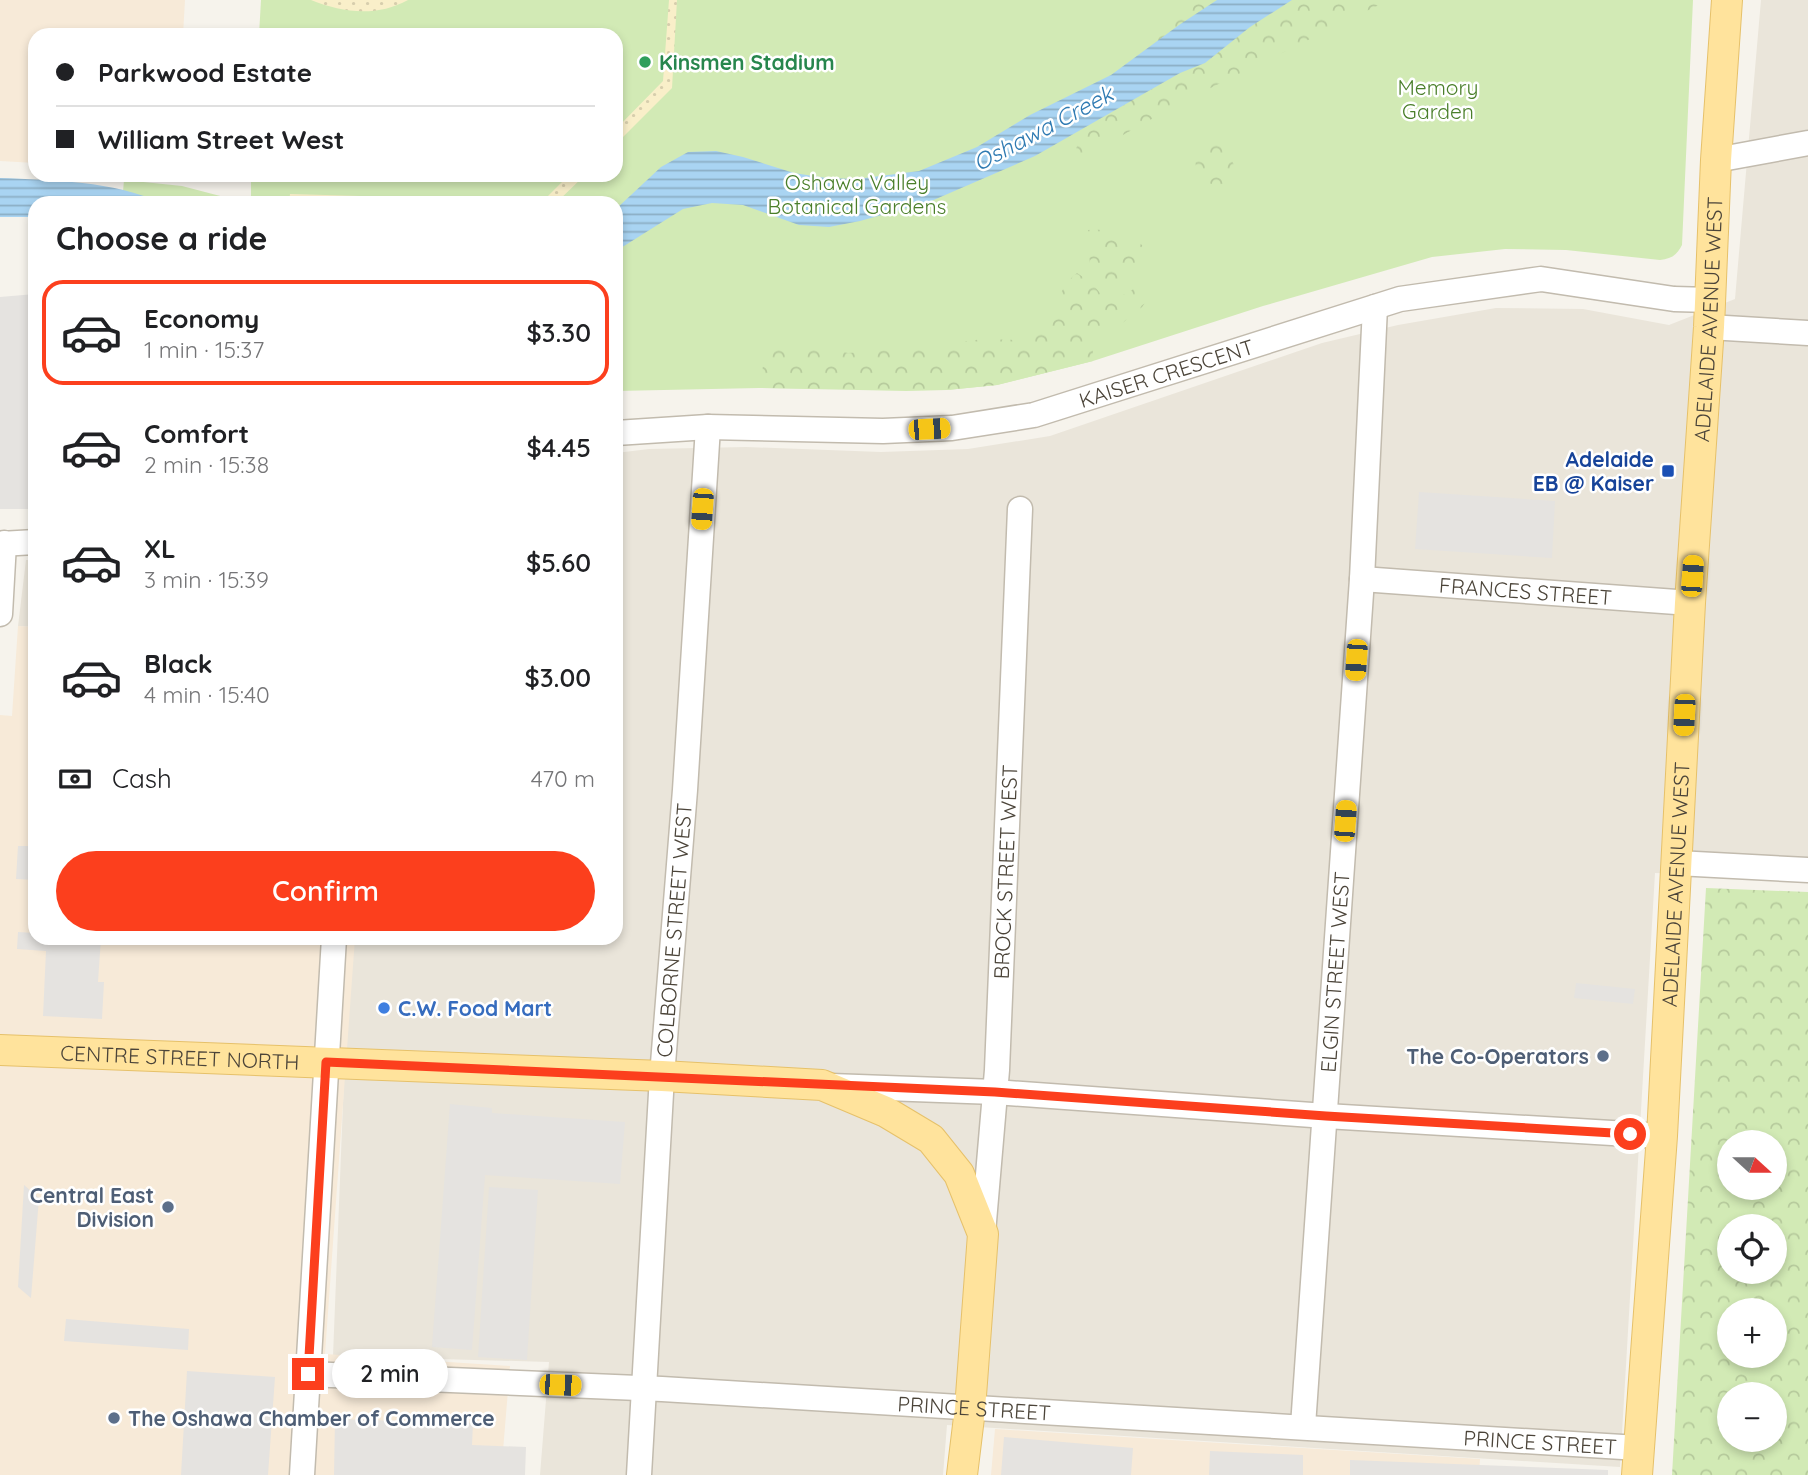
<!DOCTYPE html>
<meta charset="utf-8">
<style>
:root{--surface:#fff;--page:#f2f2f2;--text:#202124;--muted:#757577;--line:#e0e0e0;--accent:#fc3f1d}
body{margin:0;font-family:Quicksand,sans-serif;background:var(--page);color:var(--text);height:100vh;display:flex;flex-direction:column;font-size:26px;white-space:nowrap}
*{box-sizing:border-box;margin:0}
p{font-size:23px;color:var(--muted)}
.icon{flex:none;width:38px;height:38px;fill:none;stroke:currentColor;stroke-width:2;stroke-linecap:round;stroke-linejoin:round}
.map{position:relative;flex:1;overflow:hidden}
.sheet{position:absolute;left:28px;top:196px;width:595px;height:749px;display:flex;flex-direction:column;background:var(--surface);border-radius:21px;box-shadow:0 4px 10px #0003}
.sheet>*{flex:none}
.banner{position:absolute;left:28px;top:28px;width:595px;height:154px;border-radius:21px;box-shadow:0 4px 10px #0003;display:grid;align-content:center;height:154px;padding:0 28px;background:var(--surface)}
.needle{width:46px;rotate:111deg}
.buttons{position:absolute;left:1717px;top:1130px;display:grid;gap:14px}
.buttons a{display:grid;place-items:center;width:70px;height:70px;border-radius:50%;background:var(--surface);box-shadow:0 4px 10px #0003;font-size:35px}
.end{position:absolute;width:32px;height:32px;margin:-16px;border:9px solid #fc3f1d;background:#fff;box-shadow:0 0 0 4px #fff}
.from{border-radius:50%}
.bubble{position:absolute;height:49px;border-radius:24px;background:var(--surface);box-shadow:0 4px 10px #0003;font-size:23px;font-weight:600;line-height:49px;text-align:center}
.car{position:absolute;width:21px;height:42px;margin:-21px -10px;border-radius:9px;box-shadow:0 0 5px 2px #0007;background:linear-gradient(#f5c518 24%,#345 0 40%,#f5c518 0 76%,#345 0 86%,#f5c518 0)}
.banner b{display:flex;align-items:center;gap:24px;height:66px;font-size:26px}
.banner b+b{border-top:2px solid var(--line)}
.banner i{width:18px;height:18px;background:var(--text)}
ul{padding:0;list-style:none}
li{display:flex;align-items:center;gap:21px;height:105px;margin:0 14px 10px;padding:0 14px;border:4px solid transparent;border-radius:21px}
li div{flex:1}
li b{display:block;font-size:26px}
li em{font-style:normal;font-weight:600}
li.current{border-color:var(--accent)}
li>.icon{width:63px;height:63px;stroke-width:1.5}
h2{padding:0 28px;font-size:32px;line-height:84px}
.pay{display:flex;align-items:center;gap:18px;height:77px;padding:0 28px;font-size:26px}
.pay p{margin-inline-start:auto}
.action{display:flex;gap:14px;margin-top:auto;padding:14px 28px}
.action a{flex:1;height:80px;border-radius:42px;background:var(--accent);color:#fff;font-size:28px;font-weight:600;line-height:80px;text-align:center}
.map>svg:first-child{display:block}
.residential{fill:#eae5da}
.commercial{fill:#f7ead8}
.green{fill:#d2eab5}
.forest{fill:url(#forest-crowns);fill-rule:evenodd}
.sand{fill:url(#sand-dots)}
.parking{fill:#e5e3e0}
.water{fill:url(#water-rules)}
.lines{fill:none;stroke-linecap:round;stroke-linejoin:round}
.minor-casing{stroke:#c2bbae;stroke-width:27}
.major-casing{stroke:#e6c16a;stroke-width:32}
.minor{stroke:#fff;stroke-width:24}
.major{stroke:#ffe39c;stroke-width:30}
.route{stroke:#fc3f1d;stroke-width:9}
.leisure-dot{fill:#2e9e5b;stroke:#fff;stroke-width:2.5}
.transit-dot{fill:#1a4fb4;stroke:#fff;stroke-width:2.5}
.shop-dot{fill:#3f7fe0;stroke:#fff;stroke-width:2.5}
.service-dot{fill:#5c6f8a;stroke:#fff;stroke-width:2.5}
.labels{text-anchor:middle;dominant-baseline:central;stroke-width:5;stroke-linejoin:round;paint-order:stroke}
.leisure-label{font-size:21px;font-weight:bold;fill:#27864d;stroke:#fff;text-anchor:start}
.park-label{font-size:21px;fill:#4a7f2a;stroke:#fff}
.street-label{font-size:21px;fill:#4b4439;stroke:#fff}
.transit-label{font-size:21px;font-weight:bold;fill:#164399;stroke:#fff;text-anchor:end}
.shop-label{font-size:21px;font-weight:bold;fill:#366cbe;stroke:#fff;text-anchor:start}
.service-label{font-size:21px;font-weight:bold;fill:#4e5e75;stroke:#fff;text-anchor:end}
.water-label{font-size:23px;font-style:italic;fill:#2e7ab2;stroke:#fff}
</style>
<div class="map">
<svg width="1808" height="1475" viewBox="0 0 1808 1475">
<defs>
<pattern id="forest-crowns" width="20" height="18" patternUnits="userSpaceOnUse" patternTransform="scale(1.75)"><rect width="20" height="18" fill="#d2eab5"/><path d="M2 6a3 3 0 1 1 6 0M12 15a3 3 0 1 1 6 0" fill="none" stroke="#b6ca9c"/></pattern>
<pattern id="sand-dots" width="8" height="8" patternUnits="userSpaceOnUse" patternTransform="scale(1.75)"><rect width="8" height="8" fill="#f9efc9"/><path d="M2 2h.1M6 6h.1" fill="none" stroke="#d7cead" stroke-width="1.8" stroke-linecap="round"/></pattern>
<pattern id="water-rules" width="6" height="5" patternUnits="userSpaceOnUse" patternTransform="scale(1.75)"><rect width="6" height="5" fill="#a9d4f2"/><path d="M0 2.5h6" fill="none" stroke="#8caec5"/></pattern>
</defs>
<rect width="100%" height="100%" fill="#f6f3ec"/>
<g class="residential">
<path d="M 1761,0 L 1808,0 L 1808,878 L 1655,873 L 1620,1467 L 947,1425 L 943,1475 L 540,1475 L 549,1362 L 333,1356 L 344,1078 L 352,938 L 616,938 L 616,453 L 649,449 L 746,447 L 881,452 L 968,449 L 1050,436 L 1322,343 L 1398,325 L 1496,308 L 1583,309 L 1669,325 L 1735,299 Z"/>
<path d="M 26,560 L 35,560 L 35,627 L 18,626 Z"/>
</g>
<g class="commercial">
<path d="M 0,0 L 185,0 L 183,35 L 35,35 L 35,163 L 0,161 Z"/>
<path d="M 18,626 L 35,627 L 35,938 L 355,938 L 325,1354 L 510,1366 L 501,1475 L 0,1475 L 0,715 L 12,716 Z"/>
<path d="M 995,1429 L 1480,1459 L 1479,1475 L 991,1475 Z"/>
</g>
<g class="green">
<path d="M 261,0 L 1693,0 L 1682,245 C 1677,255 1671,259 1660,260 L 1566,250 L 1505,249 L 1432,257 L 1263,306 L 1093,361 L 997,385 L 947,390 L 906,391 L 759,388 L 616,391 L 616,203 L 251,203 L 251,175 L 616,175 L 616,35 L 259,35 Z"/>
<path d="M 124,180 L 182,186 L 247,203 L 122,203 Z"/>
</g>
<g class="forest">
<path d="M 1202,0 L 1389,0 L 1184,101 L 1069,165 L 1108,74 L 1149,34 Z"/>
<path d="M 1209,140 C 1226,143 1230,157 1237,171 L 1235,177 L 1224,185 L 1211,184 L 1197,174 C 1194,160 1195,146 1209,140 Z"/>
<path d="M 1088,230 C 1117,229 1143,233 1152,264 C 1134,275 1105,293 1090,266 Z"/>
<path d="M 1077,273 L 1092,283 L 1103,297 C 1129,302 1136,278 1161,281 L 1142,307 L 1093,347 L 1093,361 L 997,385 L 947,390 L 759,388 L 763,366 L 773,351 L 794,342 L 848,353 L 916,348 L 983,339 L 1022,340 L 1048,329 C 1054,309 1060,286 1077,273 Z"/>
<path d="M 1706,888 L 1808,892 L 1808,1475 L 1672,1475 ZM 1729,1143 L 1774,1143 L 1774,1188 L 1729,1188 ZM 1729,1227 L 1774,1227 L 1774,1272 L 1729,1272 ZM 1729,1311 L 1774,1311 L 1774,1356 L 1729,1356 ZM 1729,1395 L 1774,1395 L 1774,1440 L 1729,1440 Z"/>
</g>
<g class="sand">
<path d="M 311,0 L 408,0 C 377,17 343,13 311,0 Z"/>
<path d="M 669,0 L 677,0 L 672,88 L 616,144 L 616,129 L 663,81 Z"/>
<path d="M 569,175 L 585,175 L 556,203 L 289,203 L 290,194 L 537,201 L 544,200 Z"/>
</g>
<g class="parking">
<path d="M 35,294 L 35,509 L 0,509 L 0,297 Z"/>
<path d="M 1419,492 L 1555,501 L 1552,558 L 1415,549 Z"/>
<path d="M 18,846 L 35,846 L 35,880 L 16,879 Z"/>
<path d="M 18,932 L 35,933 L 35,938 L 101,938 L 98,982 L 104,982 L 102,1019 L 43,1016 L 46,951 L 17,949 Z"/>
<path d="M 222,938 L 304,938 L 303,943 Z"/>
<path d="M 1576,983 L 1635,989 L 1633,1004 L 1574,998 Z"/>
<path d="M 450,1104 L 492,1108 L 492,1113 L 625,1122 L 620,1184 L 485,1175 L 472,1350 L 432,1347 Z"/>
<path d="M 24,1185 L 39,1198 L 31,1298 L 18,1287 Z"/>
<path d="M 489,1187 L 538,1190 L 527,1360 L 478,1357 Z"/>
<path d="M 66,1319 L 189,1329 L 188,1350 L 64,1341 Z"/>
<path d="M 187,1371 L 275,1377 L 268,1475 L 181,1475 Z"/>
<path d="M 335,1419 L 473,1423 L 472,1445 L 526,1447 L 525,1475 L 334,1475 Z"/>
<path d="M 1004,1437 L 1133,1448 L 1131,1475 L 1001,1475 Z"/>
<path d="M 1210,1451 L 1303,1455 L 1303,1475 L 1209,1475 Z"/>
<path d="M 1350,1460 L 1608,1470 L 1608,1475 L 1350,1475 Z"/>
</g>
<g class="water">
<path d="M 1217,0 L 1292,0 L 1250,27 L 1205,63 L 1180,73 L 1035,156 L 929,202 L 860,221 L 829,227 L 799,225 L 743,205 L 712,203 L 683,209 L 616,251 L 616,209 L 661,167 L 688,152 L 716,151 L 743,157 L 794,173 L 826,178 L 857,179 L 919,171 L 977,147 L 1030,115 L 1111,75 L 1179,25 Z"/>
<path d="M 0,178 C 53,180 113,181 162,203 L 35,203 L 35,217 L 0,217 Z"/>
</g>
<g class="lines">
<g class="minor-casing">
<g id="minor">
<path d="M 1716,160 L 1808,143"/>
<path d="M 1709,327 L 1808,333"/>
<path id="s1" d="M 616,433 L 708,427 L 883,431 L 952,428 L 1034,415 L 1400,299 L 1541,279 L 1674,299 L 1710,300"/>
<path d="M 0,544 L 35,542"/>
<path id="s2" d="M 1362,579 L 1690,603"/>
<path d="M 0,614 L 4,543"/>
<path d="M 1677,863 L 1808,870"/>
<path d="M 831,1086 L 995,1092 L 1326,1116 L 1662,1136"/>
<path id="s3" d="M 983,1233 L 997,1070 L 1020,509"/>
<path id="s4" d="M 308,1374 L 662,1389 L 1639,1448"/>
<path id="s5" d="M 1303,1426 L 1362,579 L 1375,307"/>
<path d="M 302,1475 L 334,938"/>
<path id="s6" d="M 639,1475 L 662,1076 L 685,790 L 708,427"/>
</g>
</g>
<g class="major-casing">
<g id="major">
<path id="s7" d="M 0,1050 L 662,1076 L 822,1085 L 886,1112 L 931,1139 L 959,1174 L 983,1234 L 970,1409 L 962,1475"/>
<path id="s8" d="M 1637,1475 L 1662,1136 L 1690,603 L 1709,327 L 1716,160 L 1727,0"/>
</g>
</g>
<use href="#minor" class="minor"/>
<use href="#major" class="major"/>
</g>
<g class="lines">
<path class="route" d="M 308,1374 L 326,1062 L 995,1092 L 1326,1116 L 1630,1134"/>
</g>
<circle class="leisure-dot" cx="645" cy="62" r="7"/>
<rect class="transit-dot" x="1661" y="464" width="14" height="14" rx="3.5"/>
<circle class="shop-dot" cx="384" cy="1008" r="7"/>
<g class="service-dot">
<circle cx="1603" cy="1056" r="7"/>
<circle cx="168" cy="1207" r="7"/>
<circle cx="114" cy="1418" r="7"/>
</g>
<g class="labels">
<g class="leisure-label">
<text x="659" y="62">Kinsmen Stadium</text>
</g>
<g class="park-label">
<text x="1438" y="87">Memory<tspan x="1438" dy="24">Garden</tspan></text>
<text x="857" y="182">Oshawa Valley<tspan x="857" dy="24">Botanical Gardens</tspan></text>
</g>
<g class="street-label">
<text stroke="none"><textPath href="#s8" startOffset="1158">ADELAIDE AVENUE WEST</textPath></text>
<text stroke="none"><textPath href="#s1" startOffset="558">KAISER CRESCENT</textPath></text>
<text stroke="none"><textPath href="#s2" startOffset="164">FRANCES STREET</textPath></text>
<text stroke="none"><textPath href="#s3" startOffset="362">BROCK STREET WEST</textPath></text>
<text stroke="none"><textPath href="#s8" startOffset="592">ADELAIDE AVENUE WEST</textPath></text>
<text stroke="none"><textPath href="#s6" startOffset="546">COLBORNE STREET WEST</textPath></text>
<text stroke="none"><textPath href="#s5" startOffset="455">ELGIN STREET WEST</textPath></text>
<text stroke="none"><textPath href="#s7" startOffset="180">CENTRE STREET NORTH</textPath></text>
<text stroke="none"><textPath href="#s4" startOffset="667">PRINCE STREET</textPath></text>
<text stroke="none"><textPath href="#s4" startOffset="1234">PRINCE STREET</textPath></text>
</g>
<g class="transit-label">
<text x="1654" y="459">Adelaide<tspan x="1654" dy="24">EB @ Kaiser</tspan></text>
</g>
<g class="shop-label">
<text x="398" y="1008">C.W. Food Mart</text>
</g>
<g class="service-label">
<text x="1589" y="1056">The Co-Operators</text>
<text x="154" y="1195">Central East<tspan x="154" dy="24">Division</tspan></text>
<text x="128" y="1418" text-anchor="start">The Oshawa Chamber of Commerce</text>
</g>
<g class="water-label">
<text transform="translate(1043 128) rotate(-28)">Oshawa Creek</text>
</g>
</g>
</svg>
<div class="buttons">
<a><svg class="needle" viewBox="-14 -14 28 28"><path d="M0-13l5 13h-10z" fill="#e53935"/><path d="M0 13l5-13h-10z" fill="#757577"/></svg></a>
<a><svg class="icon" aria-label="locate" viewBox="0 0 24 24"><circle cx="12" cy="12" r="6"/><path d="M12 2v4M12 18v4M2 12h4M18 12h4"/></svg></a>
<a>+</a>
<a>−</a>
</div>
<i class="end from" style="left:1630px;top:1134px"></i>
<i class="end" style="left:308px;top:1374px"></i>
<div class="bubble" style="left:332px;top:1349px;width:116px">2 min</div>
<i class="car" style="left:929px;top:429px;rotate:87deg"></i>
<i class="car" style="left:702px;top:509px;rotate:184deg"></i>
<i class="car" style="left:1692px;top:576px;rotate:4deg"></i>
<i class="car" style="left:1356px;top:660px;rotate:184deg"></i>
<i class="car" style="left:1684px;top:715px;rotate:183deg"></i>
<i class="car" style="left:1345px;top:821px;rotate:4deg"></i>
<i class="car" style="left:560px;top:1385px;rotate:92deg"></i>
<div class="banner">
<b><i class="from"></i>Parkwood Estate</b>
<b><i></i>William Street West</b>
</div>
<section class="sheet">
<h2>Choose a ride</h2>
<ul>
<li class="current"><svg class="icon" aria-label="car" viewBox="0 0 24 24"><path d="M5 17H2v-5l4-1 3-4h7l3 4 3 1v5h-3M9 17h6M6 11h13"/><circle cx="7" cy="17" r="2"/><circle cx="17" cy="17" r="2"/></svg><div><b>Economy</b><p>1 min · 15:37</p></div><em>$3.30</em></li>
<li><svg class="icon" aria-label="car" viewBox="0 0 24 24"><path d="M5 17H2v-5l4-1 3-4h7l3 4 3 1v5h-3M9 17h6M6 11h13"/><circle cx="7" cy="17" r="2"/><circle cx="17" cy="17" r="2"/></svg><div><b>Comfort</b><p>2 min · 15:38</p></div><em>$4.45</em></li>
<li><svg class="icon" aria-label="car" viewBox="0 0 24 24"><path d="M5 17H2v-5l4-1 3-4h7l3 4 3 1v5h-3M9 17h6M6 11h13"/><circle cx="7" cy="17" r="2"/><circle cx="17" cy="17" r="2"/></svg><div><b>XL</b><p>3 min · 15:39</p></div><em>$5.60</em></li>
<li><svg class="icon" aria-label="car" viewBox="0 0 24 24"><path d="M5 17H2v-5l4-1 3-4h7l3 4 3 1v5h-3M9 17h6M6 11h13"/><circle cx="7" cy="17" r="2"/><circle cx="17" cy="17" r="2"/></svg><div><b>Black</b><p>4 min · 15:40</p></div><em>$3.00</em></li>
</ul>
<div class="pay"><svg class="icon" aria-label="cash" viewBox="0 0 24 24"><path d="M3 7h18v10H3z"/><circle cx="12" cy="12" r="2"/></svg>Cash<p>470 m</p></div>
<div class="action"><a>Confirm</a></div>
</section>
</div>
